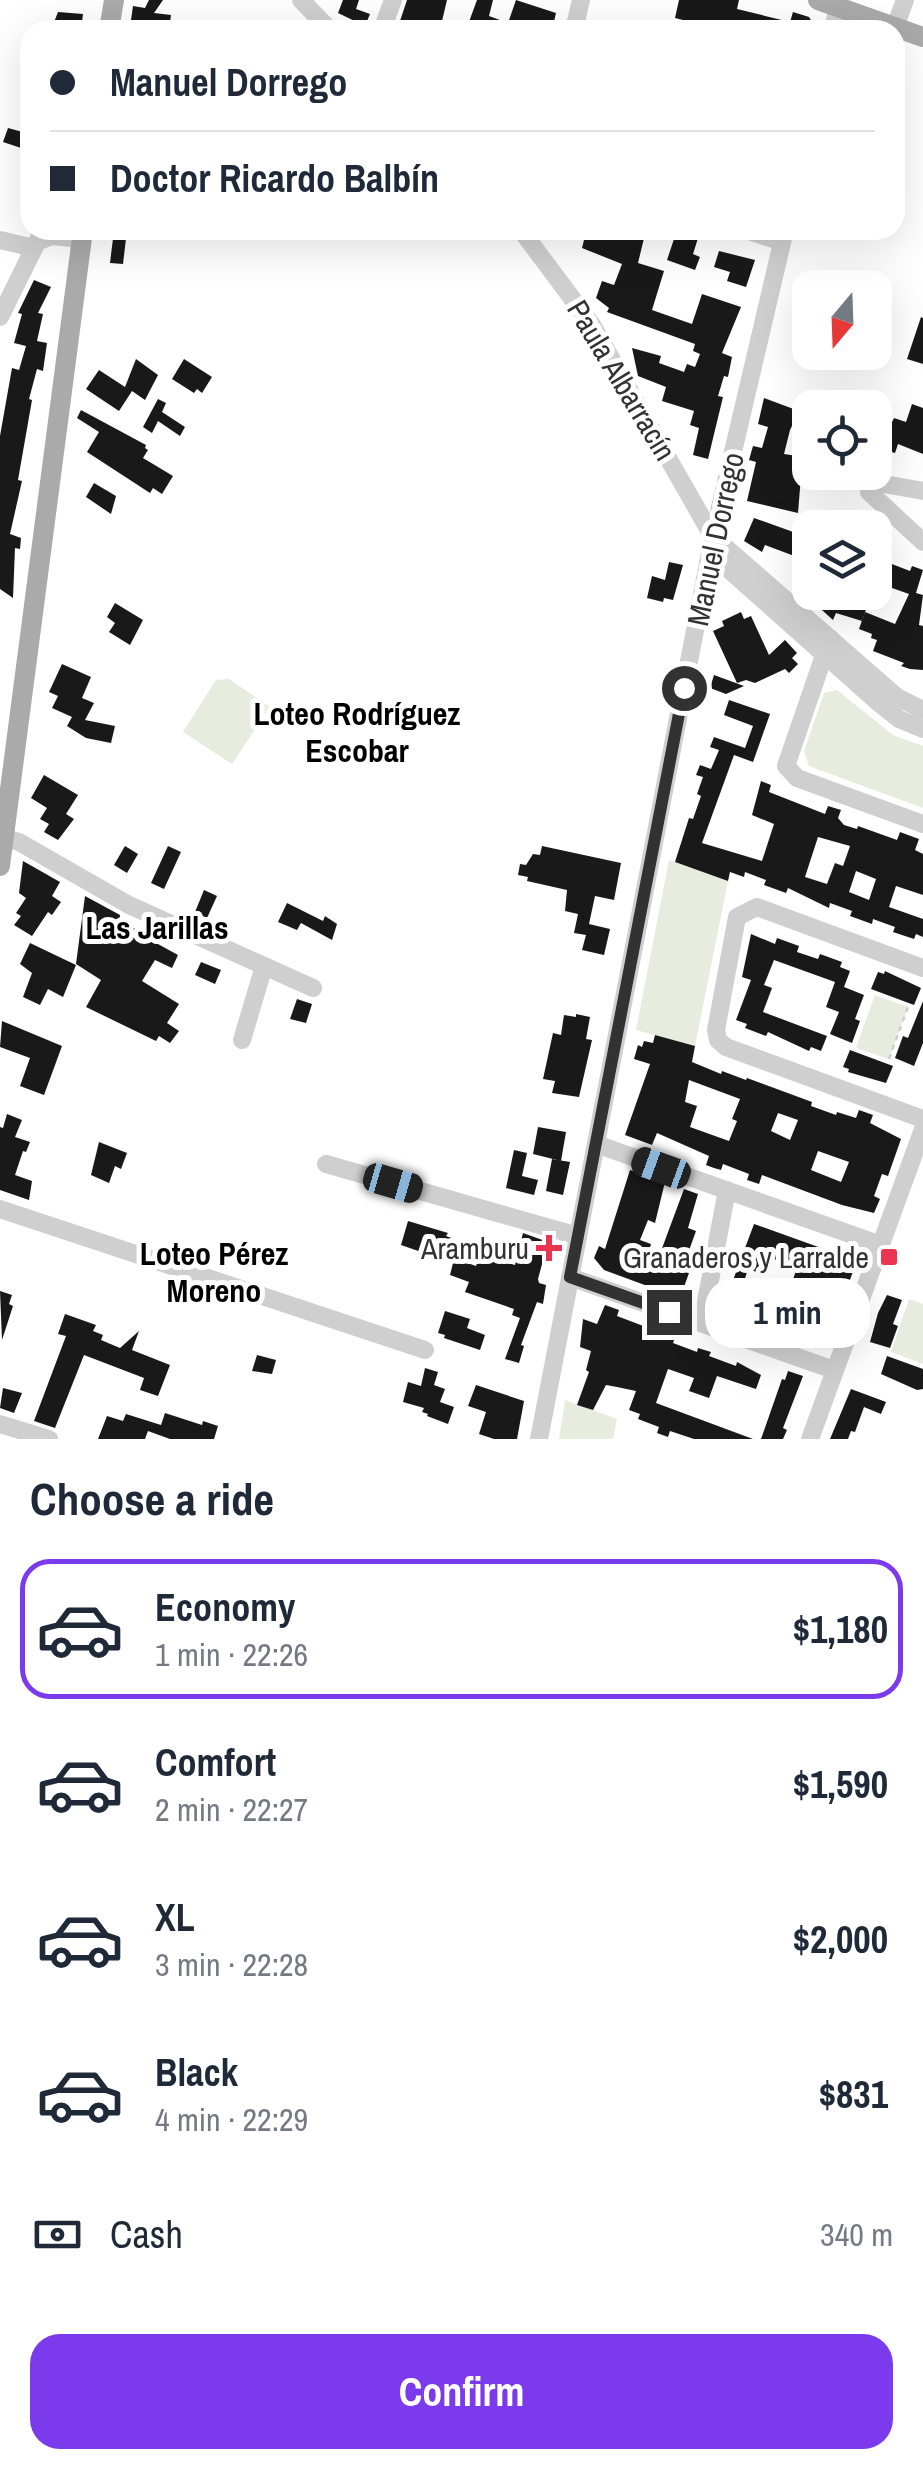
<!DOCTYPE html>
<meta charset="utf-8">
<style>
:root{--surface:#fff;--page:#f2f2f3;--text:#1f2937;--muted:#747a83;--line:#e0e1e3;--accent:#7c3aed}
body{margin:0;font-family:"Archivo Narrow",sans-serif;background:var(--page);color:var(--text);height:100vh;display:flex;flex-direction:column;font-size:38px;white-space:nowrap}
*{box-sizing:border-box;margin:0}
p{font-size:32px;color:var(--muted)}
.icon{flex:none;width:55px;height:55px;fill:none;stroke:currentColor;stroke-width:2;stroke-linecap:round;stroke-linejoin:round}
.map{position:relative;height:1439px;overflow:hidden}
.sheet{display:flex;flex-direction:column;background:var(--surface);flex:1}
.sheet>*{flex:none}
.banner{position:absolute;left:20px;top:20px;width:885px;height:220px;border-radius:30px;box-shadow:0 10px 40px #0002;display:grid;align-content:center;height:220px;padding:0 30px;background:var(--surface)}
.needle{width:65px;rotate:199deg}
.fabs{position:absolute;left:792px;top:270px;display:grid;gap:20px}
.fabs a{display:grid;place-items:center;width:100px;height:100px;border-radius:20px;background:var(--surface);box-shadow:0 10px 40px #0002;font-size:50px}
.end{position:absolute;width:45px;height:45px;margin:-22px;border:12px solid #323232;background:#fff;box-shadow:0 0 0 5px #fff}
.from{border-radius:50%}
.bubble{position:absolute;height:70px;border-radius:30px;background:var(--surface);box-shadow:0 10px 40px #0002;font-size:32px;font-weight:700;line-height:70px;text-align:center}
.car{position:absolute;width:30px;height:60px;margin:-30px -15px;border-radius:12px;box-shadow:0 0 8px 2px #0007;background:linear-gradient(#222 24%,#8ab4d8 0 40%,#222 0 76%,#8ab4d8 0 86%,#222 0)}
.banner b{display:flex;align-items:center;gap:35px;height:95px;font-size:38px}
.banner b+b{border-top:2px solid var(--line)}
.banner i{width:25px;height:25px;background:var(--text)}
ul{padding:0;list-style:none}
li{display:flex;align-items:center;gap:30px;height:140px;margin:0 20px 15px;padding:0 10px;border:5px solid transparent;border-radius:30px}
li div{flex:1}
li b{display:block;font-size:38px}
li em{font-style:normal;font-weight:700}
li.current{border-color:var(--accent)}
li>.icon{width:90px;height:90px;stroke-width:1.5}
h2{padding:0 30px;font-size:45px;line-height:120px}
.pay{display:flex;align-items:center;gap:25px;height:110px;padding:0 30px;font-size:38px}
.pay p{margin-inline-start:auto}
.cta{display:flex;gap:20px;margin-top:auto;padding:20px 30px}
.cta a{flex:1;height:115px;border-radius:30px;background:var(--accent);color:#fff;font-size:40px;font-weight:700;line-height:115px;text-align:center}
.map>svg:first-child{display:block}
.green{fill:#e7ecde}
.building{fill:#191919;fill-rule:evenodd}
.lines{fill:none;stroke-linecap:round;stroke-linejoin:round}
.path{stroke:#cfcfcf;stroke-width:2.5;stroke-dasharray:5 5;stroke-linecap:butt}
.minor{stroke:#cfcfcf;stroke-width:18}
.major{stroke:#aaa;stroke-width:20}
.route{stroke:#323232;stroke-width:12}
.poi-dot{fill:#ea3452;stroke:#fff;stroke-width:4}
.labels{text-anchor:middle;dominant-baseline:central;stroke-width:10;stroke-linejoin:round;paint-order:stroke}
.street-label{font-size:30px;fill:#323232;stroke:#fff}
.poi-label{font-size:30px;fill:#323232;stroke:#fff;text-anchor:end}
.neighbourhood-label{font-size:32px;font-weight:bold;fill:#000;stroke:#fff}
</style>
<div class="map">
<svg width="923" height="1439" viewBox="0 0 923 1439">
<rect width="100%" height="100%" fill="#fff"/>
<g class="green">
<path d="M 229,679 L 270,707 L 232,764 L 183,732 L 216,680 Z"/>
<path d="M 837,690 L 893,735 L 923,746 L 923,808 L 809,766 L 804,751 L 824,693 Z"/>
<path d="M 669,860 L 728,881 L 695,1046 L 636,1030 Z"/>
<path d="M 875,995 L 908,1007 L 889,1059 L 856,1048 Z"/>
<path d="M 909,1299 L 923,1304 L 923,1364 L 891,1352 Z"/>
<path d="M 565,1400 L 617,1419 L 613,1439 L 559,1439 Z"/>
</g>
<g class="building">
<path d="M 149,0 L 163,0 L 154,13 L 171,15 L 169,30 L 135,30 L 138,22 L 131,20 L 133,6 L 145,8 Z"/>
<path d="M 343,0 L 359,0 L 356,9 L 370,14 L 365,26 L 338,13 Z"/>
<path d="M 407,0 L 447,0 L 442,21 L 462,30 L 397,30 Z"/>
<path d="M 477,0 L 493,0 L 489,16 L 508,23 L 516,0 L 556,13 L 552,30 L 466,30 Z"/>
<path d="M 679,0 L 739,0 L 737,9 L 790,22 L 793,12 L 809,17 L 812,22 L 810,30 L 723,30 L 675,18 Z"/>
<path d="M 58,12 L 83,14 L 81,30 L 51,30 Z"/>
<path d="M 8,128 L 30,134 L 30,151 L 3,142 Z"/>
<path d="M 114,230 L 127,230 L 123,264 L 110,263 Z"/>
<path d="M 561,230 L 646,230 L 638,263 L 664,271 L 652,310 L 692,324 L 702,294 L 741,307 L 722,353 L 732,357 L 728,377 L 724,376 L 718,396 L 723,397 L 708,459 L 693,455 L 699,428 L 690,425 L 694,411 L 662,401 L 666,387 L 638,376 L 632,348 L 661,356 L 659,363 L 684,372 L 687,364 L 695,367 L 700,354 L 693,351 L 695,344 L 607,312 L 609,308 L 596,298 L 602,281 L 614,285 L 622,264 L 582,248 L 584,240 Z"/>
<path d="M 677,230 L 699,235 L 693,254 L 700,257 L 695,270 L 667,260 Z"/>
<path d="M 719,251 L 755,260 L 746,287 L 727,281 L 730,272 L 714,267 Z"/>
<path d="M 34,280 L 51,287 L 38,313 L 43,314 L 37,341 L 47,343 L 43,371 L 37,369 L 29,399 L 32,400 L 18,480 L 22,481 L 10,534 L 21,538 L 20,549 L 15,548 L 13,598 L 0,589 L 0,436 L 12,368 L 19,370 L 26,346 L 14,343 L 22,314 L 18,313 Z"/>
<path d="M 921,317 L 923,318 L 923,364 L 907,359 Z"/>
<path d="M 136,359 L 158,375 L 145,400 L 132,391 L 119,411 L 86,389 L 99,370 L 125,387 Z"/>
<path d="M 184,359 L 212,377 L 202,393 L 197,389 L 194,393 L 172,379 Z"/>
<path d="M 764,398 L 799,411 L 790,430 L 784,454 L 810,458 L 810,478 L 801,476 L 798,513 L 747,501 L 756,462 L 749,460 L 753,446 L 762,448 L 768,427 L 758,424 Z"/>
<path d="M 158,399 L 166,403 L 162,412 L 185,427 L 180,436 L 158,421 L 152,433 L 143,427 Z"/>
<path d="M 912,404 L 923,408 L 923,454 L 898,444 L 895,453 L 883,449 L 884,444 L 880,442 L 886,423 L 891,424 L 894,418 L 906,422 Z"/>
<path d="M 81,410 L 146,445 L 145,448 L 148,450 L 143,458 L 173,476 L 162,494 L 153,488 L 150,493 L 87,452 L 99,432 L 77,418 Z"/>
<path d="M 94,483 L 116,496 L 111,514 L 86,497 Z"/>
<path d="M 835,512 L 875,526 L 875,528 L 830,528 Z"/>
<path d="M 754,518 L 810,538 L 810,575 L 793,569 L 797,557 L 765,545 L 762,552 L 744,541 Z"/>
<path d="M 875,544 L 888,549 L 884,561 L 910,571 L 912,566 L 923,570 L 916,593 L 923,595 L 919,625 L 923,626 L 923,670 L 910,669 L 901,666 L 904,663 L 873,651 L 877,640 L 871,638 L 872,634 L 859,629 L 865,612 L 895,624 L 909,594 L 875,582 Z"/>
<path d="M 669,562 L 683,565 L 673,600 L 664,598 L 663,602 L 647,598 L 652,576 L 665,580 Z"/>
<path d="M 802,592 L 872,592 L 862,621 L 836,613 L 833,620 Z"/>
<path d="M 115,603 L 143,620 L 130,645 L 109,632 L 115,623 L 107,617 Z"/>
<path d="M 741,612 L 744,619 L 751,616 L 769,655 L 785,640 L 797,653 L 792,658 L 798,664 L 789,673 L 785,669 L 755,683 L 746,680 L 737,683 L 713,631 L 724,626 L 722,621 Z"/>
<path d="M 62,664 L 91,677 L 82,698 L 94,703 L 85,720 L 115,726 L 111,743 L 86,738 L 67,726 L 72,717 L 52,708 L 58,696 L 49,692 Z"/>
<path d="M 714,675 L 744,686 L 726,694 L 710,688 Z"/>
<path d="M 729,700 L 770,714 L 753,762 L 734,755 L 702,843 L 762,861 L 774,824 L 752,815 L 761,781 L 771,785 L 769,792 L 825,814 L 828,806 L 841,810 L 838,818 L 844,825 L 857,829 L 858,826 L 897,840 L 900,832 L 919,839 L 915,850 L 923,854 L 923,895 L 896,886 L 889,907 L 923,919 L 923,937 L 916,934 L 914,939 L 893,932 L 895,927 L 873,919 L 872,924 L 850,916 L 852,911 L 830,903 L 829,908 L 788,888 L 786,893 L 764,885 L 766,880 L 745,872 L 744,877 L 730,872 L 728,881 L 675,862 L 689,818 L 693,819 L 701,796 L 697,794 L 703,777 L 696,775 L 700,765 L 711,769 L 719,750 L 710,747 L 714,737 L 745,748 L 753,726 L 724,715 ZM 818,837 L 850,846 L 843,866 L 835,863 L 827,884 L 805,877 ZM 856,871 L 876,879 L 869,900 L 849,892 Z"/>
<path d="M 44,775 L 78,795 L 66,814 L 74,819 L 58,840 L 44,832 L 49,824 L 40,819 L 47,808 L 31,798 Z"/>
<path d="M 125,846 L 138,854 L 127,873 L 114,865 Z"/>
<path d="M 168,846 L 181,852 L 164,889 L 151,883 Z"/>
<path d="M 542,846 L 621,863 L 614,900 L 595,896 L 589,924 L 610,929 L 604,955 L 582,950 L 586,935 L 574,933 L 578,914 L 565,911 L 567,890 L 527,881 L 528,877 L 518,875 L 520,864 L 526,865 L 533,854 L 540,855 Z"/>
<path d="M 23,861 L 60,882 L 52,896 L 61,902 L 52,915 L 48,912 L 32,936 L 14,925 L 21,916 L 16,913 L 26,898 L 19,893 Z"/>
<path d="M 204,890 L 217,896 L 207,918 L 195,912 Z"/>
<path d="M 85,896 L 120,915 L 119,923 L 149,933 L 147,938 L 178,955 L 172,968 L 155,960 L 142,981 L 179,1004 L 167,1023 L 179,1031 L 170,1043 L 159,1036 L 156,1041 L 86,1007 L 101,980 L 76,964 Z"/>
<path d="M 287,903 L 323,921 L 325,916 L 337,924 L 332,940 L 301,923 L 297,930 L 278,922 Z"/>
<path d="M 751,934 L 775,944 L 777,938 L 799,946 L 797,952 L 818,959 L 820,954 L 842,962 L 840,967 L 850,971 L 844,987 L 864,995 L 855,1019 L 860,1021 L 852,1043 L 830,1034 L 839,1012 L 826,1007 L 835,982 L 774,960 L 764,985 L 772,988 L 763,1012 L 827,1036 L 821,1051 L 811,1047 L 809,1051 L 768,1032 L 766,1036 L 745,1028 L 747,1024 L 736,1020 L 751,980 L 742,977 Z"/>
<path d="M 30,943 L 76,965 L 63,997 L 48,989 L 40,1005 L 23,997 L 32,973 L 20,964 Z"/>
<path d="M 201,962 L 221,970 L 215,984 L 195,975 Z"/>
<path d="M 885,971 L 921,988 L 914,1005 L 871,989 L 878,972 L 884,974 Z"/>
<path d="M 297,999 L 312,1004 L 306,1023 L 290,1019 Z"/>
<path d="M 923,1001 L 923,1043 L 914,1066 L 895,1058 L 903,1036 L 908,1038 Z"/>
<path d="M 576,1014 L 590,1017 L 586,1039 L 592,1040 L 579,1097 L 552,1093 L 555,1081 L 543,1079 L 553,1033 L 561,1035 L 564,1015 L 576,1017 Z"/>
<path d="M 2,1021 L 62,1046 L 44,1095 L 20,1086 L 30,1058 L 0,1047 Z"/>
<path d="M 655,1035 L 695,1046 L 692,1062 L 721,1074 L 722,1071 L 746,1080 L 747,1078 L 812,1102 L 811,1106 L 836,1115 L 837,1112 L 856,1118 L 859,1110 L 873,1115 L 870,1123 L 901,1139 L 888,1176 L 882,1174 L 874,1196 L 880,1199 L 874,1213 L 842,1205 L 762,1175 L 759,1184 L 747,1180 L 749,1174 L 723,1164 L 721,1170 L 714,1168 L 706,1165 L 709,1156 L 657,1133 L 652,1145 L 625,1135 L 650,1064 L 634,1059 L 638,1045 L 642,1047 L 644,1041 L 653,1043 ZM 689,1080 L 740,1099 L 732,1119 L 737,1121 L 729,1141 L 690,1127 L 697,1106 L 685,1102 ZM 778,1113 L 798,1120 L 790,1140 L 771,1131 ZM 818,1151 L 849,1162 L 841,1182 L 811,1170 Z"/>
<path d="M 850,1050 L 893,1066 L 886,1083 L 848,1072 L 849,1069 L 843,1067 Z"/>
<path d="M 7,1114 L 22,1120 L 15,1137 L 30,1142 L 26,1152 L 23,1151 L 15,1175 L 32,1181 L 29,1200 L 0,1190 L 0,1127 L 3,1128 Z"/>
<path d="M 538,1127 L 566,1132 L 561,1161 L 533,1154 Z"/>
<path d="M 99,1142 L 127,1153 L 121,1169 L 115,1166 L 109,1183 L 91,1175 Z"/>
<path d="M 514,1150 L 527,1153 L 522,1176 L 538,1180 L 534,1195 L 506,1188 Z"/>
<path d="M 552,1159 L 570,1162 L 563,1195 L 546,1191 Z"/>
<path d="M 630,1170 L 665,1182 L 655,1223 L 648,1220 L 640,1240 L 651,1244 L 650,1248 L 661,1251 L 684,1189 L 698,1194 L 688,1228 L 696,1231 L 682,1270 L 689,1273 L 680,1298 L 604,1270 L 594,1258 L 599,1246 L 605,1249 Z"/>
<path d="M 408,1221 L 448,1233 L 446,1236 L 454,1239 L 451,1246 L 460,1249 L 456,1259 L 476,1266 L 480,1255 L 515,1265 L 523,1233 L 548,1242 L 538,1279 L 539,1283 L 546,1285 L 543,1304 L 537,1302 L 521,1345 L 524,1346 L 519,1363 L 505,1359 L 520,1318 L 512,1315 L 514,1309 L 465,1292 L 469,1282 L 450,1275 L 453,1263 L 401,1245 Z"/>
<path d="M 754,1224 L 824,1249 L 855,1266 L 828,1340 L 818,1336 L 817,1340 L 779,1321 L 777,1327 L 755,1319 L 757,1314 L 735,1306 L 734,1311 L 723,1307 ZM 774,1259 L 797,1268 L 791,1285 L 822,1296 L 814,1316 L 741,1291 L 748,1269 L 768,1276 Z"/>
<path d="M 0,1291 L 12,1295 L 9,1304 L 13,1306 L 2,1340 Z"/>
<path d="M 887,1295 L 902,1300 L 893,1324 L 898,1326 L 890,1348 L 870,1342 L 878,1313 Z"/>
<path d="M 605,1305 L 619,1310 L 617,1316 L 675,1338 L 673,1343 L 697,1352 L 698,1348 L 711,1352 L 709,1356 L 736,1366 L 737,1362 L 761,1375 L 756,1389 L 717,1376 L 709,1398 L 689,1391 L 694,1378 L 668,1369 L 656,1403 L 753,1439 L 694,1439 L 670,1431 L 668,1437 L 657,1433 L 659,1427 L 638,1419 L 640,1414 L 629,1410 L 636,1391 L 617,1387 L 606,1385 L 593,1410 L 577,1405 L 589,1372 L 586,1370 L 591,1351 L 580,1347 L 583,1319 L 597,1324 Z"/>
<path d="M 445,1311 L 470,1319 L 467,1328 L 485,1335 L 480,1350 L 444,1338 L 445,1335 L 438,1333 Z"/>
<path d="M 65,1314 L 96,1325 L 93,1331 L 103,1335 L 101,1340 L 120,1348 L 139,1331 L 132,1350 L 170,1365 L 158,1396 L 140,1390 L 144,1378 L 84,1355 L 55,1428 L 34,1421 L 66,1336 L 58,1334 Z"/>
<path d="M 257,1355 L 276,1360 L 272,1374 L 252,1371 Z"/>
<path d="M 887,1356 L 923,1369 L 923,1389 L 917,1390 L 881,1374 Z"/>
<path d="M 425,1368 L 438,1372 L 434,1385 L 445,1389 L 440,1402 L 454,1407 L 448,1424 L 427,1416 L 428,1414 L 422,1412 L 424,1408 L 403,1402 L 408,1382 L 421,1386 Z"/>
<path d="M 788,1371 L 803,1376 L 783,1428 L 787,1430 L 783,1439 L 761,1439 L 782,1379 L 785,1380 Z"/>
<path d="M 476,1385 L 524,1401 L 517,1439 L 494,1439 L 479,1434 L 486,1412 L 468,1406 Z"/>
<path d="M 3,1388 L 22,1393 L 14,1413 L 0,1408 Z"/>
<path d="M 851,1389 L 886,1402 L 881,1414 L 864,1407 L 855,1432 L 851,1431 L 848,1439 L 830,1439 Z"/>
<path d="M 165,1413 L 202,1425 L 203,1421 L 218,1426 L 214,1439 L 170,1439 L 148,1431 L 145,1439 L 98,1439 L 107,1416 L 123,1421 L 126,1414 L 161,1425 Z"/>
</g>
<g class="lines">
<path class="path" d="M 889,1059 L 908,1007"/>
<g class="minor">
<path d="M 301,0 L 330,30"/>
<path d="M 895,27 L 905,0"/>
<path d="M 382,30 L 393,0"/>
<path d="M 574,30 L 581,0"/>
<path d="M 833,30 L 838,7"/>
<path d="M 521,230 L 592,325 L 713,537 L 726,567 L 880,704 L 899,719 L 923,729"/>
<path d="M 746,230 L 782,242"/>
<path d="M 0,240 L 34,248"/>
<path d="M 37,242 L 52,236 L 82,239"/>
<path d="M 0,317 L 43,230"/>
<path d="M 923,491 L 873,482 L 869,492 L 923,542"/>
<path d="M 716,539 L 897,697 L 923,710"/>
<path d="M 830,638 L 786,766 L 797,778 L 923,824"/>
<path d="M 0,836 L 19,842 L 129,905 L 313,988"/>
<path d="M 923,968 L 757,907 L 737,917 L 716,1030 L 718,1040 L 726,1047 L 923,1119"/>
<path d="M 242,1040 L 264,966"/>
<path d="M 596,1144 L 881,1245"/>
<path d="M 326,1164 L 578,1236"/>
<path d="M 0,1209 L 425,1350"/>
<path d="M 570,1277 L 834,1370"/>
<path d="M 702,1323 L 727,1190"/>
<path d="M 0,1424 L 49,1439"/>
<path d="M 539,1439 L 713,537 L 785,230"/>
<path d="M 810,1439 L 923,1129"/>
</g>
<g class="major">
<path d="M 818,0 L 923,37"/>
<path d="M 109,30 L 114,0"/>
<path d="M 0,866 L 83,230"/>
</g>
</g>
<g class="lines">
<path class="route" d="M 669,1312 L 570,1277 L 684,688"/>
</g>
<g class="poi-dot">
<path d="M544 1233h10v10h10v10h-10v10h-10v-10h-10v-10h10z"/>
<rect x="879" y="1247" width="20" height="20" rx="5"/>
</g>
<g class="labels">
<g class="street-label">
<text transform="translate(622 380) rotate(59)">Paula Albarracín</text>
<text transform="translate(715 539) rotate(-78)">Manuel Dorrego</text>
</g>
<g class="poi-label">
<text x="529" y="1248">Aramburu</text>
<text x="869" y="1257">Granaderos y Larralde</text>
</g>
<g class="neighbourhood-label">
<text x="357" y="713">Loteo Rodríguez<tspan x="357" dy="37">Escobar</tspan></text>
<text x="157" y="927">Las Jarillas</text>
<text x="214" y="1253">Loteo Pérez<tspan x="214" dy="37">Moreno</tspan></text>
</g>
</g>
</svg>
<div class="fabs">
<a><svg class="needle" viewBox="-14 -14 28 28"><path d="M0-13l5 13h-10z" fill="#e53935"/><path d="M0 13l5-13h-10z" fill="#747a83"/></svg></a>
<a><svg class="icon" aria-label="locate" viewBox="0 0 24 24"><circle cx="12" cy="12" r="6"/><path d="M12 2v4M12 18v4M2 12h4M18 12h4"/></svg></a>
<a><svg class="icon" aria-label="layers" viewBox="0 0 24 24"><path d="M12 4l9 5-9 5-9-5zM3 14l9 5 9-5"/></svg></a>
</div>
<i class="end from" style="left:684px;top:688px"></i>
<i class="end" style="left:669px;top:1312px"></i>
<div class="bubble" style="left:705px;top:1278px;width:165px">1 min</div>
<i class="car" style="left:661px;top:1168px;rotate:290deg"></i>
<i class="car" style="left:393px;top:1183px;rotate:106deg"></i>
<div class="banner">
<b><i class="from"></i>Manuel Dorrego</b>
<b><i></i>Doctor Ricardo Balbín</b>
</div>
</div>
<section class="sheet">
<h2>Choose a ride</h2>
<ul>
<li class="current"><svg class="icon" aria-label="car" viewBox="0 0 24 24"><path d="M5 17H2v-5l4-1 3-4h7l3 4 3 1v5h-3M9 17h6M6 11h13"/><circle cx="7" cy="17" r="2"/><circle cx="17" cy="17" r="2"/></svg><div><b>Economy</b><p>1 min · 22:26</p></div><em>$1,180</em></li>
<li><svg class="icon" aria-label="car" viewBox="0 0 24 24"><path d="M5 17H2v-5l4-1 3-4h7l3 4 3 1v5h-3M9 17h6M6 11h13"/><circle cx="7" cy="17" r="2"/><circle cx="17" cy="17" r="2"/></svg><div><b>Comfort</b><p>2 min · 22:27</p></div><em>$1,590</em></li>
<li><svg class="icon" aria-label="car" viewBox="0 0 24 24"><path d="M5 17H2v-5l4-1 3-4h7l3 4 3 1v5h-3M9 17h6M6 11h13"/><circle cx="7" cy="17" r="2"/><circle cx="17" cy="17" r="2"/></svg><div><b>XL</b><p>3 min · 22:28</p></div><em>$2,000</em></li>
<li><svg class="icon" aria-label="car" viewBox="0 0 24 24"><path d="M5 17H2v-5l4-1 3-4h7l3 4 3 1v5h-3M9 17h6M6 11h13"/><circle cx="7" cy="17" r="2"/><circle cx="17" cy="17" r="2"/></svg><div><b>Black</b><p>4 min · 22:29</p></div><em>$831</em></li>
</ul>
<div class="pay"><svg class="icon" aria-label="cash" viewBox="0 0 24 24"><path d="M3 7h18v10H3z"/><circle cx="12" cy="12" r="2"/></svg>Cash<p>340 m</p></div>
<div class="cta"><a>Confirm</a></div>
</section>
